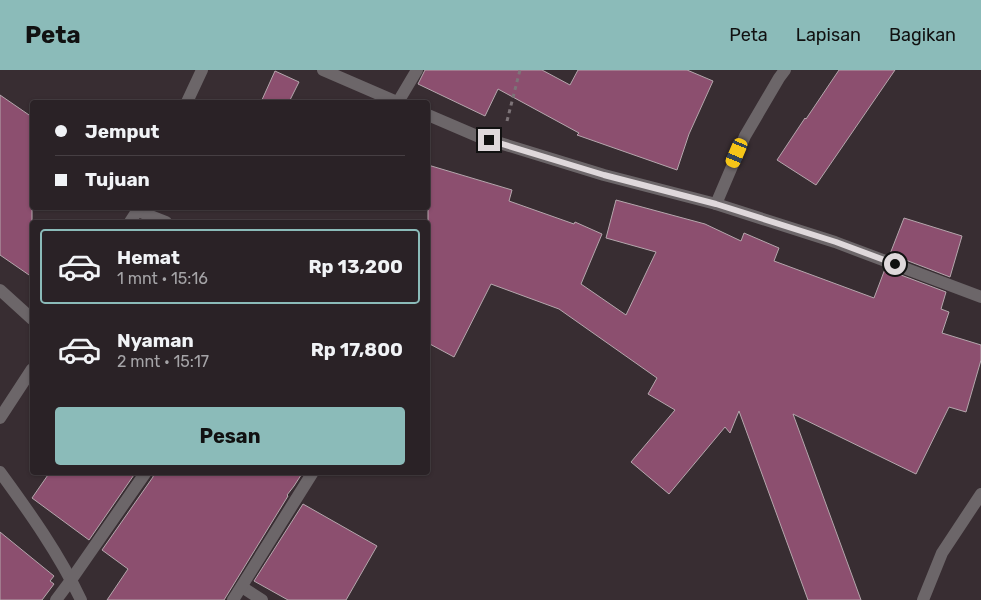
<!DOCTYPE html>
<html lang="id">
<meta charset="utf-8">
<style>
:root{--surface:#2a2226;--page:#322a2e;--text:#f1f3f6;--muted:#a5a4a7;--line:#463f43;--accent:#8bbbb9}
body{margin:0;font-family:Rubik,sans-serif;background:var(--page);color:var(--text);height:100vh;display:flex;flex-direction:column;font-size:19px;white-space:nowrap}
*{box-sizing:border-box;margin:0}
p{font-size:16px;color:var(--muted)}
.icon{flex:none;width:28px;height:28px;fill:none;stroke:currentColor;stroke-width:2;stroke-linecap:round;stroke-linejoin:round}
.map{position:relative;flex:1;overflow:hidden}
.panel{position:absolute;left:30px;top:150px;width:400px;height:255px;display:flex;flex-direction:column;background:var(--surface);border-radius:5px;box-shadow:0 1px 4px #0004,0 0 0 1px var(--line)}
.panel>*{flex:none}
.hud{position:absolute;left:30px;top:30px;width:400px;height:110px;border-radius:5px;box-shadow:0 1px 4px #0004,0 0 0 1px var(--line);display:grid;align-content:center;height:110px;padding:0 25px;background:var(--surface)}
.end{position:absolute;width:22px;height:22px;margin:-11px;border:6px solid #dfd8db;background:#111;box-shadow:0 0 0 2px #111}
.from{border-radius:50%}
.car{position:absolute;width:15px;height:30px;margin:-15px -8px;border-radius:6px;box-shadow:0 0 4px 1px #0007;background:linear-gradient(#f5c518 24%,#345 0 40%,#f5c518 0 76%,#345 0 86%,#f5c518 0)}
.hud b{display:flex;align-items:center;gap:18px;height:48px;font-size:19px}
.hud b+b{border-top:1px solid var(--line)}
.hud i{width:12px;height:12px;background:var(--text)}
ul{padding:9px 0 0;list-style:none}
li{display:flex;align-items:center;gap:15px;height:75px;margin:0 10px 8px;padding:0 15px;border:2px solid transparent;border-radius:5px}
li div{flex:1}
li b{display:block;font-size:19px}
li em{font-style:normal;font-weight:700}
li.current{border-color:var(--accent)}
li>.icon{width:45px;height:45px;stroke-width:1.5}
.primary-button{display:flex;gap:10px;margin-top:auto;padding:10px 25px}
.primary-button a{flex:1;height:58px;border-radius:5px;background:var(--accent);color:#111;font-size:20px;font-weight:700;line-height:58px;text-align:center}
header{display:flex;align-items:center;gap:30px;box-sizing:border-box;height:70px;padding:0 25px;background:var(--accent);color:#111}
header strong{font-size:24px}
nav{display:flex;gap:28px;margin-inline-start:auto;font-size:18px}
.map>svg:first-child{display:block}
.building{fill:#8c4f6f;stroke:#b5a7ad}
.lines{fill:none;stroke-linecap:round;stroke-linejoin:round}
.path{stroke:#7d7478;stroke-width:3;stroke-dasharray:4 4;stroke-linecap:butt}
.minor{stroke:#6c6669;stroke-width:12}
.route{stroke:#dfd8db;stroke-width:6}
</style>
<header>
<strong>Peta</strong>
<nav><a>Peta</a><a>Lapisan</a><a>Bagikan</a></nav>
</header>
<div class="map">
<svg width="981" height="530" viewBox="0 0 981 530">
<rect width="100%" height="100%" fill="#382d32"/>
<g class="building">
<path d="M 425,0 L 542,0 L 570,15 L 578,0 L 687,0 L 713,11 L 689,64 L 677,100 L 577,65 L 579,63 L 498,19 L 485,46 L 418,14 Z"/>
<path d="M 839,0 L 895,0 L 816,115 L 777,90 L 805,48 L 806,49 Z"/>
<path d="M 275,1 L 299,12 L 289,32 L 261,32 Z"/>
<path d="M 0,25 L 32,47 L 32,207 L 0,185 Z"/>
<path d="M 428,95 L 512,120 L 509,131 L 574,154 L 575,152 L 602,164 L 581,214 L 626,245 L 656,182 L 606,168 L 616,130 L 705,154 L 741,171 L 744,163 L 779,178 L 774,191 L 874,228 L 885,199 L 946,222 L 941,239 L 949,242 L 942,263 L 981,275 L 981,290 L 966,342 L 949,337 L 916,404 L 793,344 L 861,530 L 808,530 L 739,341 L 730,363 L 725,357 L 669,424 L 631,392 L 675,340 L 648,324 L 657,308 L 559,239 L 491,214 L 454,287 L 428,273 Z"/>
<path d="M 904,148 L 962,166 L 950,207 L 890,184 Z"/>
<path d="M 50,402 L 136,402 L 89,470 L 32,428 Z"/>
<path d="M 154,402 L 303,402 L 294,416 L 287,425 L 288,426 L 224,530 L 107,530 L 128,499 L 102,480 L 153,407 Z"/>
<path d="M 303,434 L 377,476 L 346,530 L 288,530 L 254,511 Z"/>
<path d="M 0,462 L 54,506 L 50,511 L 54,514 L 42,530 L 0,530 Z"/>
</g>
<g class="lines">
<path class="path" d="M 507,51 L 520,0"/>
<g class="minor">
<path d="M 323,0 L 397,32"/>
<path d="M 187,32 L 202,0"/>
<path d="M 398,32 L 417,0"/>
<path d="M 428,45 L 477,66 L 604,105 L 716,134 L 835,172 L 981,227"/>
<path d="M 716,134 L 745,66 L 779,8 L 785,0"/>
<path d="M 138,141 L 166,152"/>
<path d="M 130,152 L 139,138"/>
<path d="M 0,220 L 32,249"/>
<path d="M 0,348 L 32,299"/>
<path d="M 0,402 C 30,443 59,484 81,530"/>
<path d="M 242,517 L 262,530"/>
<path d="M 56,530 L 71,510 L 146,402"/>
<path d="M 233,530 L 313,402"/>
<path d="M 923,530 L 942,483 L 981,424"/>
</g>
</g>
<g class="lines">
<path class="route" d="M 489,70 L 604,105 L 716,134 L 836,172 L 895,194"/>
</g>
</svg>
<i class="end from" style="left:895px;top:194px"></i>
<i class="end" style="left:489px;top:70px"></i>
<i class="car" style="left:737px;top:83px;rotate:203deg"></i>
<div class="hud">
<b><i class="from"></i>Jemput</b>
<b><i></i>Tujuan</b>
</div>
<section class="panel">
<ul>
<li class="current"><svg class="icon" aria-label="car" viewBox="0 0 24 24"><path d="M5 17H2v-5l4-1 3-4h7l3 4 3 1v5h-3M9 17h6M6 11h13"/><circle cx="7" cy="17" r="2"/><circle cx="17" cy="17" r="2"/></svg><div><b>Hemat</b><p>1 mnt · 15:16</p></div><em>Rp 13,200</em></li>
<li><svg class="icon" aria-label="car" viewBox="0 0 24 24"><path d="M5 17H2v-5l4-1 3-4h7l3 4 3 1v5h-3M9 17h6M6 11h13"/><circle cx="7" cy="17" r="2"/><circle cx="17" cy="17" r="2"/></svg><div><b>Nyaman</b><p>2 mnt · 15:17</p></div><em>Rp 17,800</em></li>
</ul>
<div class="primary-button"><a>Pesan</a></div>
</section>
</div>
